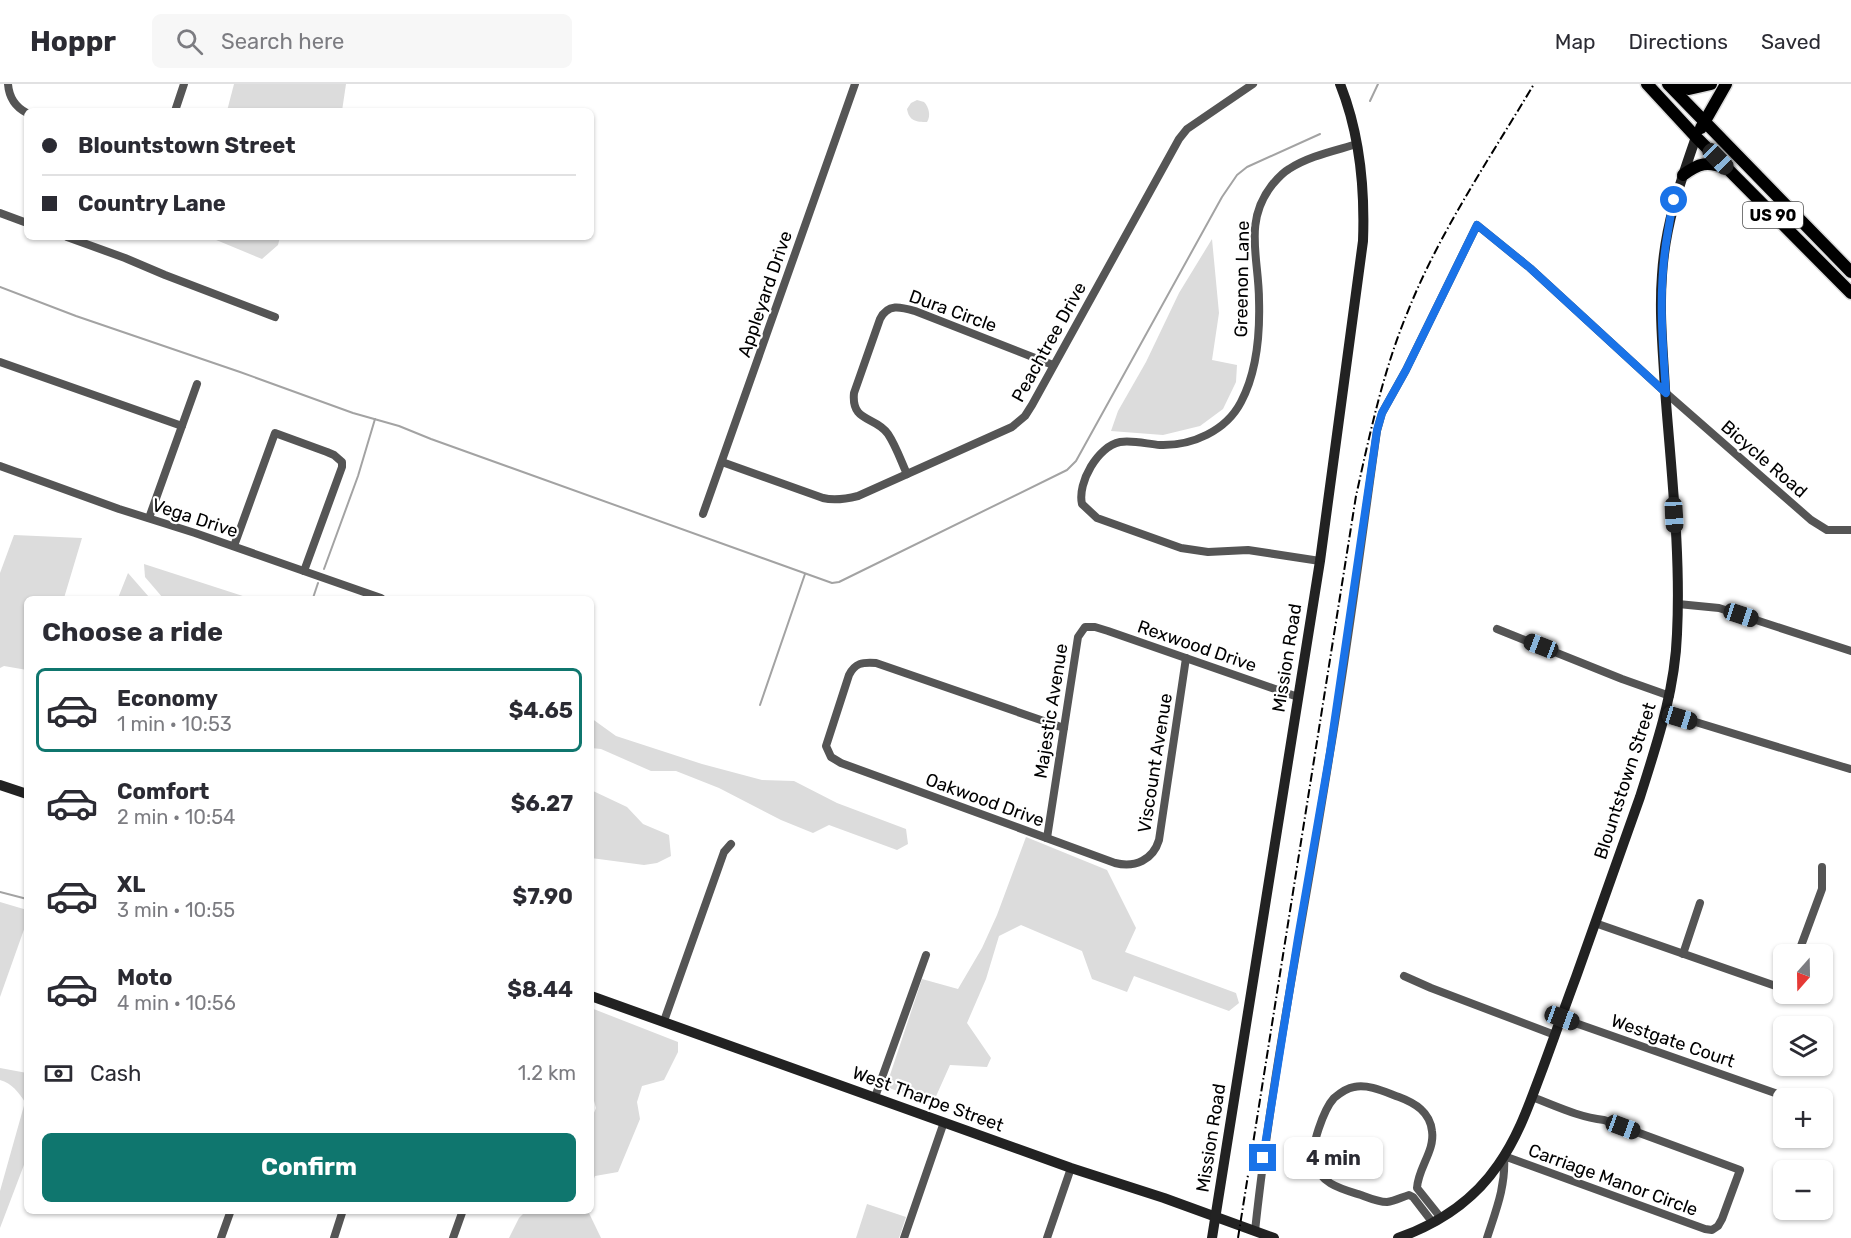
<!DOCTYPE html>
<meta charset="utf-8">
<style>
:root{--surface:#fff;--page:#f7f7f7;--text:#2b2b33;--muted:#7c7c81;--line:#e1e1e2;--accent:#0f766e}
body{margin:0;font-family:Rubik,sans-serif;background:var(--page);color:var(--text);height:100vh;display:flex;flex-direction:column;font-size:22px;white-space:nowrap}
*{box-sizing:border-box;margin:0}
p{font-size:20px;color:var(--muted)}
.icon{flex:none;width:33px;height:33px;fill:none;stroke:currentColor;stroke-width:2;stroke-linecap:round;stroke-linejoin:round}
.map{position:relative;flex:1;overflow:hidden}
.drawer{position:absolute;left:24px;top:512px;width:570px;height:618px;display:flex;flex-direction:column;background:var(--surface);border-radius:9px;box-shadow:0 2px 4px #0004}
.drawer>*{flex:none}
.hud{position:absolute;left:24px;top:24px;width:570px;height:132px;border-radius:9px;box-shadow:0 2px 4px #0004;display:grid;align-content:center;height:132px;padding:0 18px;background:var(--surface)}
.needle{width:39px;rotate:200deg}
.controls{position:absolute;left:1773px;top:860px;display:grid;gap:12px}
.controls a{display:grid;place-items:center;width:60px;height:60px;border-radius:9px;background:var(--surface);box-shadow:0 2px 4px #0004;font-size:30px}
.end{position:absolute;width:27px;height:27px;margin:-14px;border:8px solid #1a73e8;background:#fff;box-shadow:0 0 0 3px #fff}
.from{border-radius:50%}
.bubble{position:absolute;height:42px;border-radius:9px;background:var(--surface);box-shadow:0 2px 4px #0004;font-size:20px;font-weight:700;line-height:42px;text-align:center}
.car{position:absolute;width:18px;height:36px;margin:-18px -9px;border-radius:8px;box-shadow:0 0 4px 2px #0007;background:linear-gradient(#222 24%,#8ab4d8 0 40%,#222 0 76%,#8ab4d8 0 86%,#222 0)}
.hud b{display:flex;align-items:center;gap:21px;height:57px;font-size:22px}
.hud b+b{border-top:2px solid var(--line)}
.hud i{width:15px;height:15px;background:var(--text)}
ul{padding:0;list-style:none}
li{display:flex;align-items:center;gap:18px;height:84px;margin:0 12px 9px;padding:0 6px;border:3px solid transparent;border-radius:9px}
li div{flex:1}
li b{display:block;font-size:22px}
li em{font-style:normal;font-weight:700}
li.active{border-color:var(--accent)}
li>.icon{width:54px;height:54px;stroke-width:1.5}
h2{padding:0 18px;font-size:27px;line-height:72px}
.pay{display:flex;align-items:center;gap:15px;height:66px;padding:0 18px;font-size:22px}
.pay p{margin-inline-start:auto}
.primary-button{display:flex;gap:12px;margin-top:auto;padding:12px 18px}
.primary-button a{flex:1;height:69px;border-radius:9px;background:var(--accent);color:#fff;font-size:24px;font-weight:700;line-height:69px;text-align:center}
header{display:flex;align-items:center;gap:36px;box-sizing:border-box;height:84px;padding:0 30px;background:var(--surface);border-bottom:2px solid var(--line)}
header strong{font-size:28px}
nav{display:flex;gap:33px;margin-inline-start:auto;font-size:21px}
.search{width:420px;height:54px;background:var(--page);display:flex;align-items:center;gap:15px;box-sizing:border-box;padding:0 21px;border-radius:9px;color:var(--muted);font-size:22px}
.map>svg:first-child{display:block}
.green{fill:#dcdcdc}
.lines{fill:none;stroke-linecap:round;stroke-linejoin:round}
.stream{stroke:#a3a3a3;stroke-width:2}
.primary-casing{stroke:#dbdbdb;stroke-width:15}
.street{stroke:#555;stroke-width:8}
.secondary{stroke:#222;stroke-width:10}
.primary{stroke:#000;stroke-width:12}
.rail{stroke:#000;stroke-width:2;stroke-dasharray:9 3 1.5 3;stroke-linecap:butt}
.route{stroke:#1a73e8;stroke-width:8}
.labels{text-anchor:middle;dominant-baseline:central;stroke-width:4.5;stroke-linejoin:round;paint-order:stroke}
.shield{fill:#fff;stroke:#4c4c4c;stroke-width:1.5}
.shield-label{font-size:16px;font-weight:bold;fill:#000}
.street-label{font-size:18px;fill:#000;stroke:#fff}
</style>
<header>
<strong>Hoppr</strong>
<div class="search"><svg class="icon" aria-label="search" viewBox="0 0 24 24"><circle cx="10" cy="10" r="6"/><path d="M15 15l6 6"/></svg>Search here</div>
<nav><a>Map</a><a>Directions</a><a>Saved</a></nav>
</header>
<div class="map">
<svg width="1851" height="1154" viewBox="0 0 1851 1154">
<rect width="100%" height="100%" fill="#fff"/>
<g class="green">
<path d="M 234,0 L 346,0 L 342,27 L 227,27 Z"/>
<path d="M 917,16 L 924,18 C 929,23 931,32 927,38 C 916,38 909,37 907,25 L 911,19 Z"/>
<path d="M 209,153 L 280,153 L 278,161 L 262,175 Z"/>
<path d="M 1212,155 L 1219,229 L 1212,276 L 1237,281 L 1236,298 L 1223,325 L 1200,342 L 1163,351 L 1111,347 L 1118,327 L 1146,278 L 1179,209 Z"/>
<path d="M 14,451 L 82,454 L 64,514 L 27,514 L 27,586 L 4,582 L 0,584 L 0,489 Z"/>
<path d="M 144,480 L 249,514 L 163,514 L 145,493 Z"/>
<path d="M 128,489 L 149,513 L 148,514 L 118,514 Z"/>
<path d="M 591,634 L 616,652 L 702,680 L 762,696 L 794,697 L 837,719 L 906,745 L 908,760 L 897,766 L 829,741 L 813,749 L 781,736 L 719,704 L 676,687 L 651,687 L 601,665 L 591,664 Z"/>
<path d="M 591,706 L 627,723 L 643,740 L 669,751 L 671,772 L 657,779 L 644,781 L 591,774 Z"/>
<path d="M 1026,753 L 1107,786 L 1136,844 L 1125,868 L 1236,909 L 1239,919 L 1229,927 L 1134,892 L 1127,908 L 1092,895 L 1082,867 L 1021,841 L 999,852 L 986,895 L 967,939 L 991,974 L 987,983 L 950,981 L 933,1019 L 886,1003 L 922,895 L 958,905 L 982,864 L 997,831 Z"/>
<path d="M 0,818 L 27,826 L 27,837 L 0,913 Z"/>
<path d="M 591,924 L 678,958 L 678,968 L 664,996 L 642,1002 L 637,1018 L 640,1035 L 618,1088 L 595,1092 L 591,1102 L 591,1036 L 596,1024 L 591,1006 Z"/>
<path d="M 0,984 L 27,989 L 27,1073 L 0,1144 L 0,1107 L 25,1018 C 19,1009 12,999 0,996 Z"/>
<path d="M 867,1120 L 906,1133 L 899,1154 L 856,1154 Z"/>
<path d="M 526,1127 L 588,1127 L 601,1154 L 509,1154 L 519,1134 Z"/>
</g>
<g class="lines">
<g class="stream">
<path d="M 1370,17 L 1378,0"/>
<path d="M 0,203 L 76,232 L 240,288 L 353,329 L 399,342 L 431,355 L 832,499 L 839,498 L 1067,386 L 1076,377 L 1222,113 L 1237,91 L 1247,83 L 1320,50"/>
<path d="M 324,485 L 358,392 L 375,335"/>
<path d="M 313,514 L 318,499"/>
<path d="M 760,621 L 805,490"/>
<path d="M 0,808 L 27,815"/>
</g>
<g class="primary-casing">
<g id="primary">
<path d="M 1647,0 L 1696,53 L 1851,209"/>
<path d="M 1668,0 L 1851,188"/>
<path d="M 1674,0 L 1689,5 L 1711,0"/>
<path d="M 1701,44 L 1726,0"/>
<path d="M 1683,91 C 1699,79 1707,77 1726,84"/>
</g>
</g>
<g class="street">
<path d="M 8,0 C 9,13 15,23 27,29"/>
<path d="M 175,27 L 184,0"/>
<path d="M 0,129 L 27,139"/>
<path d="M 67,153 L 125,174 L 165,191 L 275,233"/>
<path d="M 0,278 L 182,342"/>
<path d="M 722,378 L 823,414 C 835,417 846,415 858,412 L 1012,343 L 1025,332 L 1032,321 L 1179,55 L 1187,45 L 1253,0"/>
<path d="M 0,382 L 119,425 L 195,449 L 381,514"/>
<path d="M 907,390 C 901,377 896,362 888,350 C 876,332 851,339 854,309 L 880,235 C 888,219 901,223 915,227 L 1053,281"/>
<path d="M 703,430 L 855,0"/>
<path d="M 149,434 L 197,300"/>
<path d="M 234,462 L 275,349 L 327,368 L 334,371 L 342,378 L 342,383 L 304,487"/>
<path d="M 1320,477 L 1248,466 L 1208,468 L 1181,464 L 1097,434 L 1082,420 C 1077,399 1098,362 1120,358 C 1133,356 1147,360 1160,361 C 1192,362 1226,347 1241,318 C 1257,288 1260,249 1259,216 C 1259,174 1243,138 1272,101 C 1277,95 1282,89 1289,85 C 1309,72 1334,67 1357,60"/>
<path d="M 1678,520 L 1719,524 L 1851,567"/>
<path d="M 1497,545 L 1622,595 L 1670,612"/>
<path d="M 1666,629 L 1850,685"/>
<path d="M 1064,644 L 876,579 C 862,578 855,579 849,591 L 826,662 L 831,673 L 841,679 L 1115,779 C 1135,784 1153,776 1159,756 L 1186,574"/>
<path d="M 1047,754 L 1078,553 L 1085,543 L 1095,543 L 1108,547 L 1298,613"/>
<path d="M 1595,839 L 1784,905"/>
<path d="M 1683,870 L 1700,819"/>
<path d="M 1798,870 L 1822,805 L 1822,783"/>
<path d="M 1404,892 L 1431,904 L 1555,951"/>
<path d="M 1561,934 L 1775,1009"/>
<path d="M 664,937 L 724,768 L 731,760"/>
<path d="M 875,1013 L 926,871"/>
<path d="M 1433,1139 L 1413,1113 L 1409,1111 C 1402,1113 1395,1117 1387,1118 C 1378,1118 1369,1114 1361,1111 C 1342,1105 1320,1100 1314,1078 C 1310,1063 1324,1025 1334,1014 C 1340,1009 1347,1004 1354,1003 C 1369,1000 1385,1008 1399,1013 C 1415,1019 1430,1028 1432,1047 C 1435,1067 1418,1084 1417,1104 L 1441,1134"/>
<path d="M 1255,1147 C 1272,987 1305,828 1330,669 C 1348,562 1362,454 1377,347 L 1382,329 L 1406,286 L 1477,141 L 1530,184 L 1666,309 L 1811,436 L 1827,446 L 1851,446"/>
<path d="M 221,1154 L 231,1126"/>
<path d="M 334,1154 L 343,1126"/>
<path d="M 453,1154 L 463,1126"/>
<path d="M 904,1154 L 944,1038"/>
<path d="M 1047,1154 L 1071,1084"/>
<path d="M 1487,1154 C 1496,1126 1506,1102 1504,1072 L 1705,1145 L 1712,1146 L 1718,1142 L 1722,1135 L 1740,1086 L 1604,1036 C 1578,1033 1556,1022 1532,1013"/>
</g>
<g class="secondary">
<path d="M 0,701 L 27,710"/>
<path d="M 591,912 L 1071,1084 L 1164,1114 L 1274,1154"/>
<path d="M 1212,1154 L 1320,477 L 1363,157 C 1365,104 1360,50 1340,0"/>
<path d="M 1398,1154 C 1438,1140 1474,1116 1498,1081 C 1518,1053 1529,1021 1541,989 C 1553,957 1564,925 1576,893 C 1597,833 1619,773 1640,713 C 1657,659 1675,607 1677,550 C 1681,469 1671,386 1665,305 C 1663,267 1659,229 1662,191 C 1665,141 1680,99 1696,53"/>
</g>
<use href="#primary" class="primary"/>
<path class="rail" d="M 1238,1154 L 1356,412 C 1370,349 1383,287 1408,227 C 1440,147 1490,74 1534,0"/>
</g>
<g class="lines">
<path class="route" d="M 1263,1074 L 1298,854 L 1330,668 L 1377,346 L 1382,329 L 1406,286 L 1477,141 L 1530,184 L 1666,309 C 1662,254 1658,201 1668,147 C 1670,137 1671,126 1674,116"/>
</g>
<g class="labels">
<rect class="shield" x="1743" y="118" width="60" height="26" rx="4.5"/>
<g class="shield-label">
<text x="1773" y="131">US 90</text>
</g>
<g class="street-label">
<text transform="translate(1242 195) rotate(-89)">Greenon Lane</text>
<text transform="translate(765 210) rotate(-71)">Appleyard Drive</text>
<text transform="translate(953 227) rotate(20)">Dura Circle</text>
<text transform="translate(1049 258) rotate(-61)">Peachtree Drive</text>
<text transform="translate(1764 375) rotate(41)">Bicycle Road</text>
<text transform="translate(195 434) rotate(18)">Vega Drive</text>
<text transform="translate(1197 562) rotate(19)">Rexwood Drive</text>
<text transform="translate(1287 574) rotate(-81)">Mission Road</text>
<text transform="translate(1051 627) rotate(-81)">Majestic Avenue</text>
<text transform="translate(1155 679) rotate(-81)">Viscount Avenue</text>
<text transform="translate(1625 697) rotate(-72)">Blountstown Street</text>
<text transform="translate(985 716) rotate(20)">Oakwood Drive</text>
<text transform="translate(1673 957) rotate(19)">Westgate Court</text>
<text transform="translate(928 1015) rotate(20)">West Tharpe Street</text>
<text transform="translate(1211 1054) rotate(-81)">Mission Road</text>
<text transform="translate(1613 1096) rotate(20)">Carriage Manor Circle</text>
</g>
</g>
</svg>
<div class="controls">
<a><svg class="needle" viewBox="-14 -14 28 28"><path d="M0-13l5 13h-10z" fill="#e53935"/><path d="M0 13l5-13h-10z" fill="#7c7c81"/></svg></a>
<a><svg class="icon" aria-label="layers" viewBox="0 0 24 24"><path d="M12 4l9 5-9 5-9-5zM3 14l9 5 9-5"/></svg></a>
<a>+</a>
<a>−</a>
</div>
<i class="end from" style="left:1674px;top:116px"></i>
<i class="end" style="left:1263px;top:1074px"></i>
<div class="bubble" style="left:1284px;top:1053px;width:99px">4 min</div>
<i class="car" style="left:1718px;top:75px;rotate:136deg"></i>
<i class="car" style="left:1674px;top:431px;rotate:177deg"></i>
<i class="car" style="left:1741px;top:531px;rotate:108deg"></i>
<i class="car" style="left:1541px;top:562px;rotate:291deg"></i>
<i class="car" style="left:1680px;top:634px;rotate:107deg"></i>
<i class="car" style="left:1562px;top:934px;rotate:110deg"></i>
<i class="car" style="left:1623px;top:1043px;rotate:110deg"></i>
<div class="hud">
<b><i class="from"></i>Blountstown Street</b>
<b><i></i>Country Lane</b>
</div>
<section class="drawer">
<h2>Choose a ride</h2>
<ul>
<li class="active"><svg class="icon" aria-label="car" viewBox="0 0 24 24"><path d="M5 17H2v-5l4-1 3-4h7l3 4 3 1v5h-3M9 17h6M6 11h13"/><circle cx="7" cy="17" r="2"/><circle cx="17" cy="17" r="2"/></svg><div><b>Economy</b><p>1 min · 10:53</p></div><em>$4.65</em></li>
<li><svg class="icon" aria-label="car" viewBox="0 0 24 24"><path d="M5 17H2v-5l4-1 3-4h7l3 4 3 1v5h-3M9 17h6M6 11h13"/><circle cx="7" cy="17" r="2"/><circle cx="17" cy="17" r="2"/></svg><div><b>Comfort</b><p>2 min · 10:54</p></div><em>$6.27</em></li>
<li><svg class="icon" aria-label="car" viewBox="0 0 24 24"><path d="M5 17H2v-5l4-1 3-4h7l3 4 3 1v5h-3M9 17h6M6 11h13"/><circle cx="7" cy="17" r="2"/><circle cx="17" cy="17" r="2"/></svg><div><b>XL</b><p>3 min · 10:55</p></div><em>$7.90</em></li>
<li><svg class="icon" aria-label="car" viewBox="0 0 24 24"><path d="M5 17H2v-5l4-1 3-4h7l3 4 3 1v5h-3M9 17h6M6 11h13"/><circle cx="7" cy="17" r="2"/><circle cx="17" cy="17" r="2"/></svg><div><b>Moto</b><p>4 min · 10:56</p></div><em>$8.44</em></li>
</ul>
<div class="pay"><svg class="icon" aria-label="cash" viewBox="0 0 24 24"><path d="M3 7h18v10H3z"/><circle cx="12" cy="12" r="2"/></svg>Cash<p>1.2 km</p></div>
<div class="primary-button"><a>Confirm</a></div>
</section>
</div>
